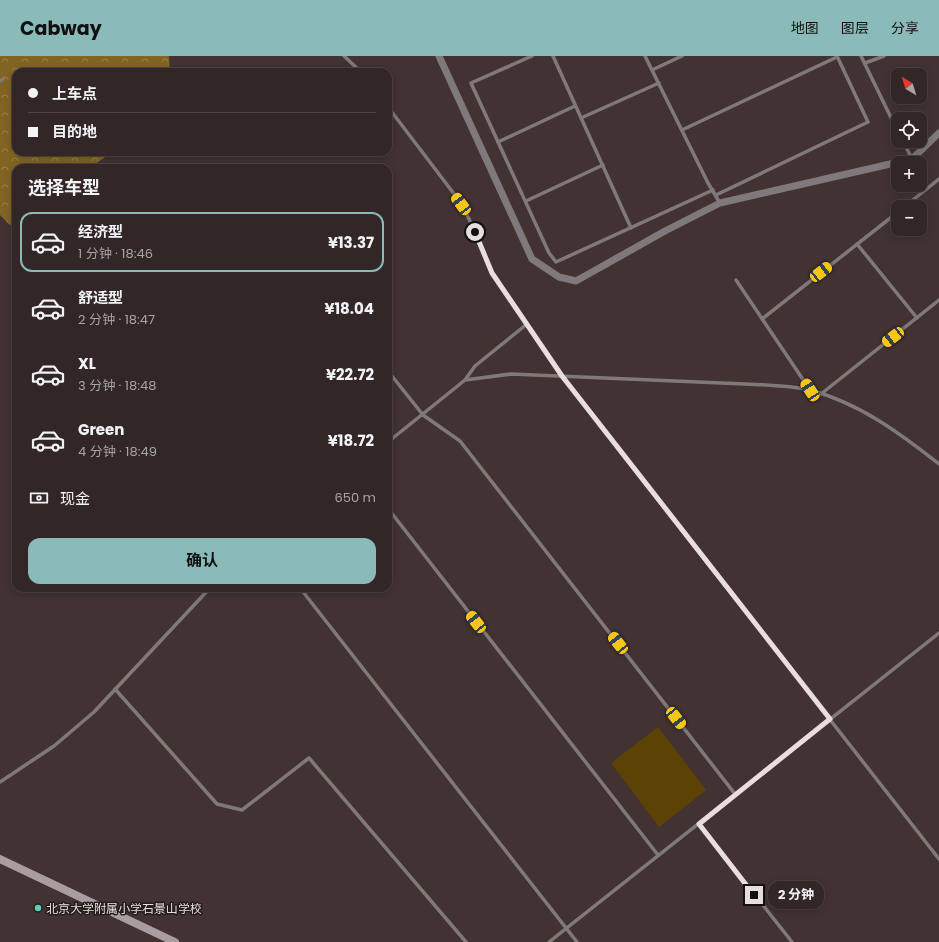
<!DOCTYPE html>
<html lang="zh">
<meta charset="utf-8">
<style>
:root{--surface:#322626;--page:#3a2e2e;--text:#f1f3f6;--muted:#a8a5a7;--line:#4d4343;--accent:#8bbbb9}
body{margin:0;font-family:Poppins,"Noto Sans SC",sans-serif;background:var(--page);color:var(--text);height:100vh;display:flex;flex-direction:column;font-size:15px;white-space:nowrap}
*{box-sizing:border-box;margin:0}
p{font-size:13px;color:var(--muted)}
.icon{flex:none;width:22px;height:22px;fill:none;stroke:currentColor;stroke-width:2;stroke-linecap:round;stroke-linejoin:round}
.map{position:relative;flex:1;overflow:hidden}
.drawer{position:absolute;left:12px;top:108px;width:380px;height:428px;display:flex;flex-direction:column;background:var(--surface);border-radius:12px;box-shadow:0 2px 10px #0003,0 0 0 1px var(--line)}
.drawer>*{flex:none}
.guide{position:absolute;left:12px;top:12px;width:380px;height:88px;border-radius:12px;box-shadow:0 2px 10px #0003,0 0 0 1px var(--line);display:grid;align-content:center;height:88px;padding:0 16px;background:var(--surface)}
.needle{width:26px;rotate:322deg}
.tools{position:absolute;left:891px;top:12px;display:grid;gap:8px}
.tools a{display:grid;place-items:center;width:36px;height:36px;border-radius:8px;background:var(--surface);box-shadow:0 2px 10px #0003,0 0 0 1px var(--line);font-size:20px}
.end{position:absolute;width:18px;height:18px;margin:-9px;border:5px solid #e9dede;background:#111;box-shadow:0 0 0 2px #111}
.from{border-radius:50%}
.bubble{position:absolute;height:28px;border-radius:12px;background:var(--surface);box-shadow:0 2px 10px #0003,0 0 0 1px var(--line);font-size:13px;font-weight:700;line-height:28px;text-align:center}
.car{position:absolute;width:12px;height:24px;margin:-12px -6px;border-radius:5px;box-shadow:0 0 3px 1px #0007;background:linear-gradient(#f5c518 24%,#345 0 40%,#f5c518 0 76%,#345 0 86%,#f5c518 0)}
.guide b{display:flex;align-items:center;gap:14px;height:38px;font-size:15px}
.guide b+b{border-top:1px solid var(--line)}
.guide i{width:10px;height:10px;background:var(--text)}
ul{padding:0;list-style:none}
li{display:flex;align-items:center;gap:12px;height:60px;margin:0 8px 6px;padding:0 8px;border:2px solid transparent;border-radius:12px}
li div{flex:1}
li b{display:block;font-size:15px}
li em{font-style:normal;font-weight:700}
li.selected{border-color:var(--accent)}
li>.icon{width:36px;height:36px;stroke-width:1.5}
h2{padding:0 16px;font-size:18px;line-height:48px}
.pay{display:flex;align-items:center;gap:10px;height:44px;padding:0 16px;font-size:15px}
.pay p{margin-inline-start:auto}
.cta{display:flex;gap:8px;margin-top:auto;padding:8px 16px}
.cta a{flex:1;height:46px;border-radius:12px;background:var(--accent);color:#111;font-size:16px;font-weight:700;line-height:46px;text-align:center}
header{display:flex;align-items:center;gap:24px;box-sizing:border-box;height:56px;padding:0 20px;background:var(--accent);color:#111}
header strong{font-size:19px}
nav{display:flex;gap:22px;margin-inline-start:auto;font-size:14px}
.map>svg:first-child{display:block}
.forest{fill:url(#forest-crowns)}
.green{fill:#5c4305}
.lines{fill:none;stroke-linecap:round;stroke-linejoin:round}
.lane{stroke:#80797c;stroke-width:3.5}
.street{stroke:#80797c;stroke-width:7}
.secondary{stroke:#a99da2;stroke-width:8}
.route{stroke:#e9dede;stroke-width:5}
.poi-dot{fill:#5dceb9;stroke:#241d1c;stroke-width:1.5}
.labels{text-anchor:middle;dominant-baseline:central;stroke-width:3;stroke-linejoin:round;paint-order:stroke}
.poi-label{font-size:12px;fill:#e9dede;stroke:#241d1c;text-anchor:start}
</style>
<header>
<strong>Cabway</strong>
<nav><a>地图</a><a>图层</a><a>分享</a></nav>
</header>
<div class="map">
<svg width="939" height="886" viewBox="0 0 939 886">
<defs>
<pattern id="forest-crowns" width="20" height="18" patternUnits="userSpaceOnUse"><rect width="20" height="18" fill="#826422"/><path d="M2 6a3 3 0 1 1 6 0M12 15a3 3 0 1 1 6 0" fill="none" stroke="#9a814c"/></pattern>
</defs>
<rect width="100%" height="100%" fill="#423332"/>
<path class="forest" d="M 0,0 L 169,0 L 170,16 L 16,16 L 16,96 L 112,96 L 90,112 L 16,112 L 16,165 L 10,169 L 0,159 Z"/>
<path class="green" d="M 658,671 L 706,734 L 659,771 L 611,707 Z"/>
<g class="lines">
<g class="lane">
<path d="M 344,0 L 361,16"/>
<path d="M 532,0 L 471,27 L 549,197 L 556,206 L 713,134"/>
<path d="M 553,0 L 631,172"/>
<path d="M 645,0 L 708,127 L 720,147"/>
<path d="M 861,0 L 898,76"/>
<path d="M 865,7 L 884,0"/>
<path d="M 652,14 L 682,0"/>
<path d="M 0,25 L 3,23"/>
<path d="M 388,51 L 461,147 L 469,163 L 492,217 L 527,268 L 475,310 L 465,324"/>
<path d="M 581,62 L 659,27"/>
<path d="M 682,74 L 837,1"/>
<path d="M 903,85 L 912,103"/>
<path d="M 498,86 L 575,50"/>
<path d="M 716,139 L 868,66 L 837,0"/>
<path d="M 526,145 L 603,109"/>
<path d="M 904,151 L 939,123"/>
<path d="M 857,188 L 917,262"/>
<path d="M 736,224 L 810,334"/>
<path d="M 762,263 L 898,156"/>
<path d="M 527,268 L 562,321 L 939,803"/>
<path d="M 388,315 L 423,359 L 460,385 L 735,738"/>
<path d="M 821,338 L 939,244"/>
<path d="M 388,386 L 465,324 L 511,318 L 745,328 C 767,329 789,329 809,334 C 858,346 901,378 939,408"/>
<path d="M 388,450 L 390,455 L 658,799"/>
<path d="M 300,532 L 577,886"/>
<path d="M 115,633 L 217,748 L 242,754 L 309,702 L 466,886"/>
<path d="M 0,726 L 54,690 L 94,656 L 210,532"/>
<path d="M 699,768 L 792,886"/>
<path d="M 549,886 L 939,577"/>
</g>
<path class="street" d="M 439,0 L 532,203 L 559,221 L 576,225 L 665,175 L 720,147 L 912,103 L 939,77"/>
<path class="secondary" d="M 0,803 L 175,886"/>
</g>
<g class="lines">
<path class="route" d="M 475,176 L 492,217 L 562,320 L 830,663 L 699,768 L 754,839"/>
</g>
<circle class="poi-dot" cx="38" cy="852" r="4"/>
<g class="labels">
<g class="poi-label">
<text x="46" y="852">北京大学附属小学石景山学校</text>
</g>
</g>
</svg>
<div class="tools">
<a><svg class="needle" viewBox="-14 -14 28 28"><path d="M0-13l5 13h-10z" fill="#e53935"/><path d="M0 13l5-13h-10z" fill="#a8a5a7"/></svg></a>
<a><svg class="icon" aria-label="locate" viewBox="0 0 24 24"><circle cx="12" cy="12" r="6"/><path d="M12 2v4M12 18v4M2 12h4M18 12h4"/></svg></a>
<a>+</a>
<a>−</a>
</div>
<i class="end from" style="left:475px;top:176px"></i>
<i class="end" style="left:754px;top:839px"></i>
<div class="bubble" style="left:768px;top:825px;width:56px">2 分钟</div>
<i class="car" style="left:461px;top:148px;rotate:323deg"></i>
<i class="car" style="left:821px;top:216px;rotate:52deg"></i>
<i class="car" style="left:893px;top:281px;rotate:232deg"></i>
<i class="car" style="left:810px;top:334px;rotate:327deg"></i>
<i class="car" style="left:476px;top:566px;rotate:322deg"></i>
<i class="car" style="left:618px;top:587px;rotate:322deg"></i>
<i class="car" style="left:676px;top:662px;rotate:142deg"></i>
<div class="guide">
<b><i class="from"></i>上车点</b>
<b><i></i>目的地</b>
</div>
<section class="drawer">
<h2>选择车型</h2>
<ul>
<li class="selected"><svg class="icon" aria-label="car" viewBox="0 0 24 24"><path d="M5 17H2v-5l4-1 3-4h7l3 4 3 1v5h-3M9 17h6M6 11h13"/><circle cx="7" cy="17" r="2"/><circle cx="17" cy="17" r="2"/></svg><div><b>经济型</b><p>1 分钟 · 18:46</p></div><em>¥13.37</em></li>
<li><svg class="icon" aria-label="car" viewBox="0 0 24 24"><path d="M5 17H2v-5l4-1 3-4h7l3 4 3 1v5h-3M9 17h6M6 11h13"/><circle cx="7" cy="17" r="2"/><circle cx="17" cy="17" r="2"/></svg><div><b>舒适型</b><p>2 分钟 · 18:47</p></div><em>¥18.04</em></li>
<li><svg class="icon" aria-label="car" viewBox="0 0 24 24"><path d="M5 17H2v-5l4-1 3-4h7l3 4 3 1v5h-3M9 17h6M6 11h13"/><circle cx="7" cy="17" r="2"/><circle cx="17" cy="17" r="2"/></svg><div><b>XL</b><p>3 分钟 · 18:48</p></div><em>¥22.72</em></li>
<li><svg class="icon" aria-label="car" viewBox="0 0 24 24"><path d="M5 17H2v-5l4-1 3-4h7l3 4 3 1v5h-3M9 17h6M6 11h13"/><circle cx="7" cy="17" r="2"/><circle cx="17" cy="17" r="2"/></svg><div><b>Green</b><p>4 分钟 · 18:49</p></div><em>¥18.72</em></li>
</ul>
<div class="pay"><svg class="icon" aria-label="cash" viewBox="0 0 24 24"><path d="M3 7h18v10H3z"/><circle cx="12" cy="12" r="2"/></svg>现金<p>650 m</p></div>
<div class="cta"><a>确认</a></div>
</section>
</div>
